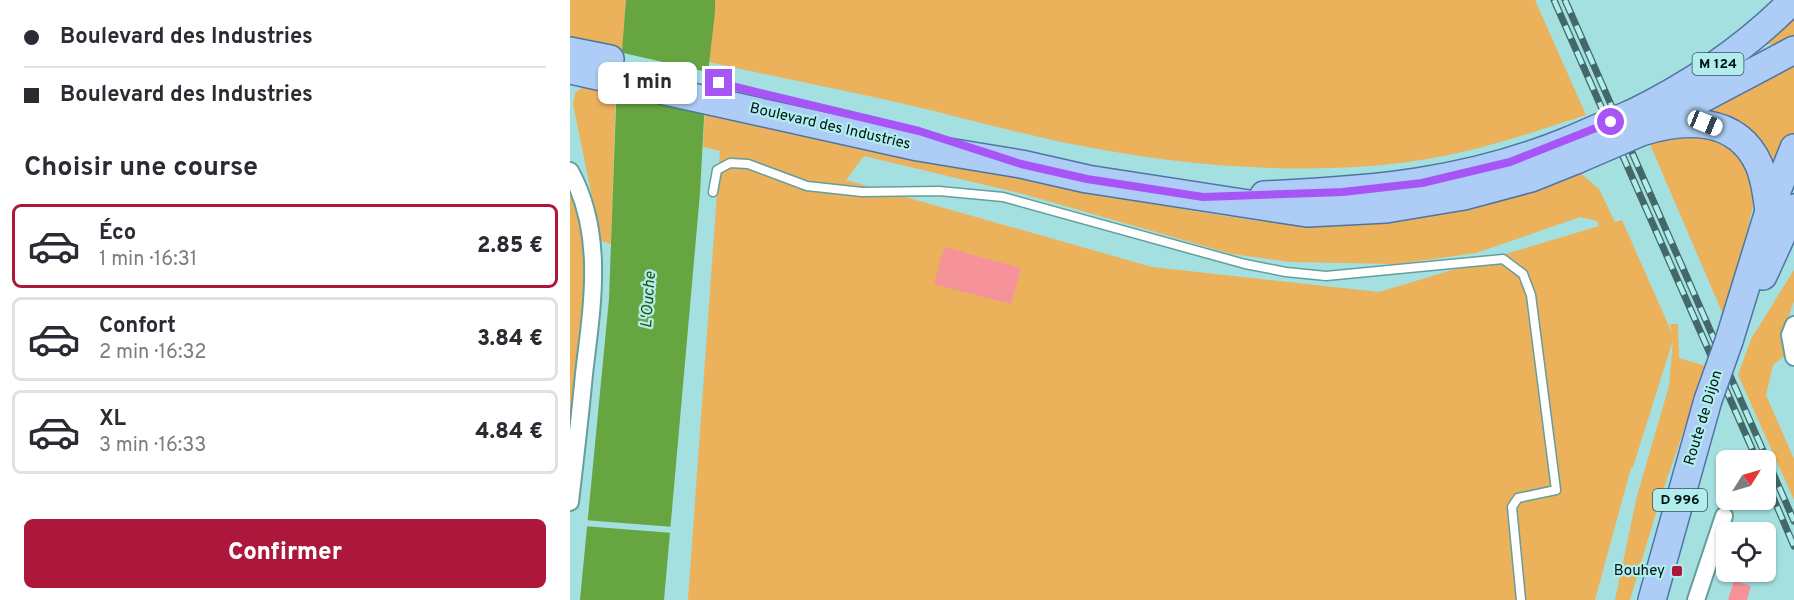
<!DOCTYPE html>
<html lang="fr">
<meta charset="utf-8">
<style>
:root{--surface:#fff;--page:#f7f7f7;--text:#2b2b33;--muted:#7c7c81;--line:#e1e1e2;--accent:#ac173b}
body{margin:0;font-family:Overpass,sans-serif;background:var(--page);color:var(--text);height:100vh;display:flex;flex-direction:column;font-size:22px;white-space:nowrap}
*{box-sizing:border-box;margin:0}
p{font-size:20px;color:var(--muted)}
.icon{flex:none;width:33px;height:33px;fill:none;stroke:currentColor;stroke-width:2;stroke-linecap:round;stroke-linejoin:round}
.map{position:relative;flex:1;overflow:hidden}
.details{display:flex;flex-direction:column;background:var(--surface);width:570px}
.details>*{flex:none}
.top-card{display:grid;align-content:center;height:132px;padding:0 24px;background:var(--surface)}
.needle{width:39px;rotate:53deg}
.buttons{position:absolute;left:1146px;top:450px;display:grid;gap:12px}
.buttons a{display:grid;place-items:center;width:60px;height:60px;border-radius:9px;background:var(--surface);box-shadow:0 2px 4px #0004;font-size:30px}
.end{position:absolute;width:27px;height:27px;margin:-14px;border:8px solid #a855f7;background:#fff;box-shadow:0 0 0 3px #fff}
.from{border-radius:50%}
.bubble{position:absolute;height:42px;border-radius:9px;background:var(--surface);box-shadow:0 2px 4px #0004;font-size:20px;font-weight:800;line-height:42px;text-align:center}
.car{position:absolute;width:18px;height:36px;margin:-18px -9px;border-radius:8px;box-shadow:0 0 4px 2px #0007;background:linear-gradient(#fff 24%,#345 0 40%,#fff 0 76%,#345 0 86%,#fff 0)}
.top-card b{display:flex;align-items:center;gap:21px;height:57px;font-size:22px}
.top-card b+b{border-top:2px solid var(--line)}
.top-card i{width:15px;height:15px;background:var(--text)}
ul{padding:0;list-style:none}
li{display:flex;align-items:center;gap:18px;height:84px;margin:0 12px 9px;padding:0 12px;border:3px solid var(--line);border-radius:9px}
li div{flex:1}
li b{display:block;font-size:22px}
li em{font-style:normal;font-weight:800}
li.active{border-color:var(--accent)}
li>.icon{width:54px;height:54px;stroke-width:1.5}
h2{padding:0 24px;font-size:27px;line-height:72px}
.cta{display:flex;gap:12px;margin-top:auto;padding:12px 24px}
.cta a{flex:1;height:69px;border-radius:9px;background:var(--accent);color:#fff;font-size:24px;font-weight:800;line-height:69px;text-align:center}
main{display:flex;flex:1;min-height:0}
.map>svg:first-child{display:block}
.green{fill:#ebb15b;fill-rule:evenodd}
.water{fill:#66a540}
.pier{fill:#a4e0e0}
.building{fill:#f6939a}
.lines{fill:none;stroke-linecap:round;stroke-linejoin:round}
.lane-casing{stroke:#649e9d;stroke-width:11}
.street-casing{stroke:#649e9d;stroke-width:20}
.primary-casing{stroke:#4d75a3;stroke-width:30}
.lane{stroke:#fff;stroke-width:8}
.street{stroke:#fff;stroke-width:16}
.primary{stroke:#adcdf6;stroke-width:27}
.rail-casing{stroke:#446868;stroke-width:7}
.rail{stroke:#b1eded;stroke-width:4.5;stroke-dasharray:14;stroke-linecap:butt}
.primary-bridge-casing{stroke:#4d75a3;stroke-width:30;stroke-linecap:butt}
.primary-bridge{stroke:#adcdf6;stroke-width:27}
.route{stroke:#a855f7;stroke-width:8}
.poi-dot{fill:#ac173b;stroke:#b1eded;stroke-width:2}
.labels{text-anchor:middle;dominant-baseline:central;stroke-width:4.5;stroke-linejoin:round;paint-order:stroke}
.shield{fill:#b1eded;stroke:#355454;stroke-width:1.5}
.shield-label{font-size:14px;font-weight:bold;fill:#001213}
.street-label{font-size:15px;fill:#001213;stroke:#b1eded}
.poi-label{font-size:15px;fill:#001213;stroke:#b1eded;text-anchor:end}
.water-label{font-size:16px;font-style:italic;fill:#254e04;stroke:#b1eded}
</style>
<main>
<section class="details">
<div class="top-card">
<b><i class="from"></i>Boulevard des Industries</b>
<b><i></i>Boulevard des Industries</b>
</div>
<h2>Choisir une course</h2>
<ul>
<li class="active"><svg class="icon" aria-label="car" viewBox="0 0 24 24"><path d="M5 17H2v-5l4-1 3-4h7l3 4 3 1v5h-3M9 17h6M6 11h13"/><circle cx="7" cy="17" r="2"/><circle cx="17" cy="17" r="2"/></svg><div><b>Éco</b><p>1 min · 16:31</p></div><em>2.85 €</em></li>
<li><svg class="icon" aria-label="car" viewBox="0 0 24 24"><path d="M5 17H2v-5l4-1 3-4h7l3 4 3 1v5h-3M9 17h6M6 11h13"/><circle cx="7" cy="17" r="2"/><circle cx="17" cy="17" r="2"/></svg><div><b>Confort</b><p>2 min · 16:32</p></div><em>3.84 €</em></li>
<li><svg class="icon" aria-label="car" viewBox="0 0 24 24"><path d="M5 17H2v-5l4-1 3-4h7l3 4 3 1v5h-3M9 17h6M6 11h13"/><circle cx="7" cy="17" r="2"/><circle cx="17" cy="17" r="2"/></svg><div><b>XL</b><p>3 min · 16:33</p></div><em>4.84 €</em></li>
</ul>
<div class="cta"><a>Confirmer</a></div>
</section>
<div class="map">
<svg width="1224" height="600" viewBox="0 0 1224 600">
<rect width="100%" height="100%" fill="#a4e0e0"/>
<g class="green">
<path d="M 0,0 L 56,0 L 52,51 L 0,39 Z"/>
<path d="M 145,0 L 965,0 L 1016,115 C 966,131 915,149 863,158 C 754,178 615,167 507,145 C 450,134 395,118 339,105 C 273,90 206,77 139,62 Z"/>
<path d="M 1224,14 L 1224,43 L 1213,45 L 1190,44 Z"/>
<path d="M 1224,64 L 1224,133 L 1206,179 L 1121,116 Z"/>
<path d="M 15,85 L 46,89 L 41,244 L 31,241 L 3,104 L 5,93 Z"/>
<path d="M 135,108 L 469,181 L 623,211 L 689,221 L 765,223 L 1008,171 L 1029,189 L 1045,222 L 1052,220 L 1102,333 L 1100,324 L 1108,324 L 1109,358 L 1136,366 L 1091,496 L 1060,600 L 1045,600 L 1067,496 L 1099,386 L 1103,340 L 1063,467 L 1061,468 L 1025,600 L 118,600 L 150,151 L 133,147 ZM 294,156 L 453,194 L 662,254 L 720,262 L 827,264 L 906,253 L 1010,217 L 1027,221 L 1029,226 L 809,292 L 582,267 L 276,180 Z"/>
<path d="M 1097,135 L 1157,140 L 1172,162 L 1183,190 L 1184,201 L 1176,237 L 1174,262 L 1155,319 L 1079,142 Z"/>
<path d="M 0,186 L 13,230 L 19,277 L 0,469 Z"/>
<path d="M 1224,270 L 1224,301 L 1213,333 L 1216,355 L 1203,365 L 1196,395 L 1224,459 L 1224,500 L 1168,375 L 1181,339 Z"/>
</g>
<path class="water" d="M 56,0 L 145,0 L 145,12 L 135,99 L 130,193 L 94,600 L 10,600 L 39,299 L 47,79 L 52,50 Z"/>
<g class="pier">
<path d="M 49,52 L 141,73 L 138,99 L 45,74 Z"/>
<path d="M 14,520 L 104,527 L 103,533 L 13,526 Z"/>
</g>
<g class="building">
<path d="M 374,247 L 451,268 L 441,304 L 364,284 Z"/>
<path d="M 1164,580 L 1181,586 L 1177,600 L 1158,600 Z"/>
</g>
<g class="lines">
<g class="lane-casing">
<path id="lane" d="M 143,192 L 147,170 L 160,163 L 178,164 L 237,186 L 292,192 L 369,191 L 433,197 L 675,264 L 716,272 L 756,276 L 933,259 L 953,274 L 961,295 L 986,490 L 948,498 L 942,507 L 951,600"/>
</g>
<g class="street-casing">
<g id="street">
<path d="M 0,171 C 35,234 22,306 14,374 C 10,417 5,459 0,502"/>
<path d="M 1224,325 L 1220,335 L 1224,357"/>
<path d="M 1126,600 L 1154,516"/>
</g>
</g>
<g class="primary-casing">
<g id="primary">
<path d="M 0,51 L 40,59"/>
<path d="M 0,70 L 348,147 L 451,164 L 517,179 L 737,213 L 816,209 L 894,196 L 961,178 L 1006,160"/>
<path d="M 1063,113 C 1122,84 1177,47 1223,0"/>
<path d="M 1090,121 L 1224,50"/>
<path d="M 1071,132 C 1113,119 1167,115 1189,165 C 1195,179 1197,196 1199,211"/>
<path d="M 694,195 C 804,190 894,183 998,141"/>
<path d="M 1193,276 L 1224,208"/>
<path d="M 1159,341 L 1199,211 L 1224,148"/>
<path d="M 1082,600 L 1138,400"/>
</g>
</g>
<use href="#lane" class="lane"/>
<use href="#street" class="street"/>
<use href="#primary" class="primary"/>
<g class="rail-casing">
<g id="rail">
<path d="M 984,0 L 1187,460"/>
<path d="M 995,0 L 1224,521"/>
<path d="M 1196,481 L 1224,546"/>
</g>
</g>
<use href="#rail" class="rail"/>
<g class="primary-bridge-casing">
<g id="primary-bridge">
<path d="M 998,141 L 1063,113"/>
<path d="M 1006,160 L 1071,132"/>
<path d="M 1138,400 L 1159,341"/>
</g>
</g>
<use href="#primary-bridge" class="primary-bridge"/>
</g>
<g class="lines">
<path class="route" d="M 149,83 L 349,131 L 451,164 L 517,179 L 633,197 L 773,192 L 852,183 L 940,162 L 1041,122"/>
</g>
<rect class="poi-dot" x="1101" y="565" width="12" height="12" rx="3"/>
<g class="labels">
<g class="shield">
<rect x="1122.5" y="53" width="51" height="22" rx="4.5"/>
<rect x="1083" y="489" width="54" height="22" rx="4.5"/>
</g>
<g class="shield-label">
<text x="1148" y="64">M 124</text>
<text x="1110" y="500">D 996</text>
</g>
<g class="street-label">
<text transform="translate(260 127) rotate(13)">Boulevard des Industries</text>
<text transform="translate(1134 418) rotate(-73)">Route de Dijon</text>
</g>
<g class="poi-label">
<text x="1095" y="571">Bouhey</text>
</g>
<g class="water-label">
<text transform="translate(79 300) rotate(-86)">L'Ouche</text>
</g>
</g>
</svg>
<div class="buttons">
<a><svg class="needle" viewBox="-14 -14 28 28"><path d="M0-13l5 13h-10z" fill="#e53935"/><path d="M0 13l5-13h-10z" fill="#7c7c81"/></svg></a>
<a><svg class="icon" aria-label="locate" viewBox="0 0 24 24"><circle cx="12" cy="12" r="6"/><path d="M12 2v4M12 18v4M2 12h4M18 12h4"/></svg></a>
</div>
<i class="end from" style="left:1041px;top:122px"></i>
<i class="end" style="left:149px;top:83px"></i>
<div class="bubble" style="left:28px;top:62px;width:99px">1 min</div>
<i class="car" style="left:1135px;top:123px;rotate:112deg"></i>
</div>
</main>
